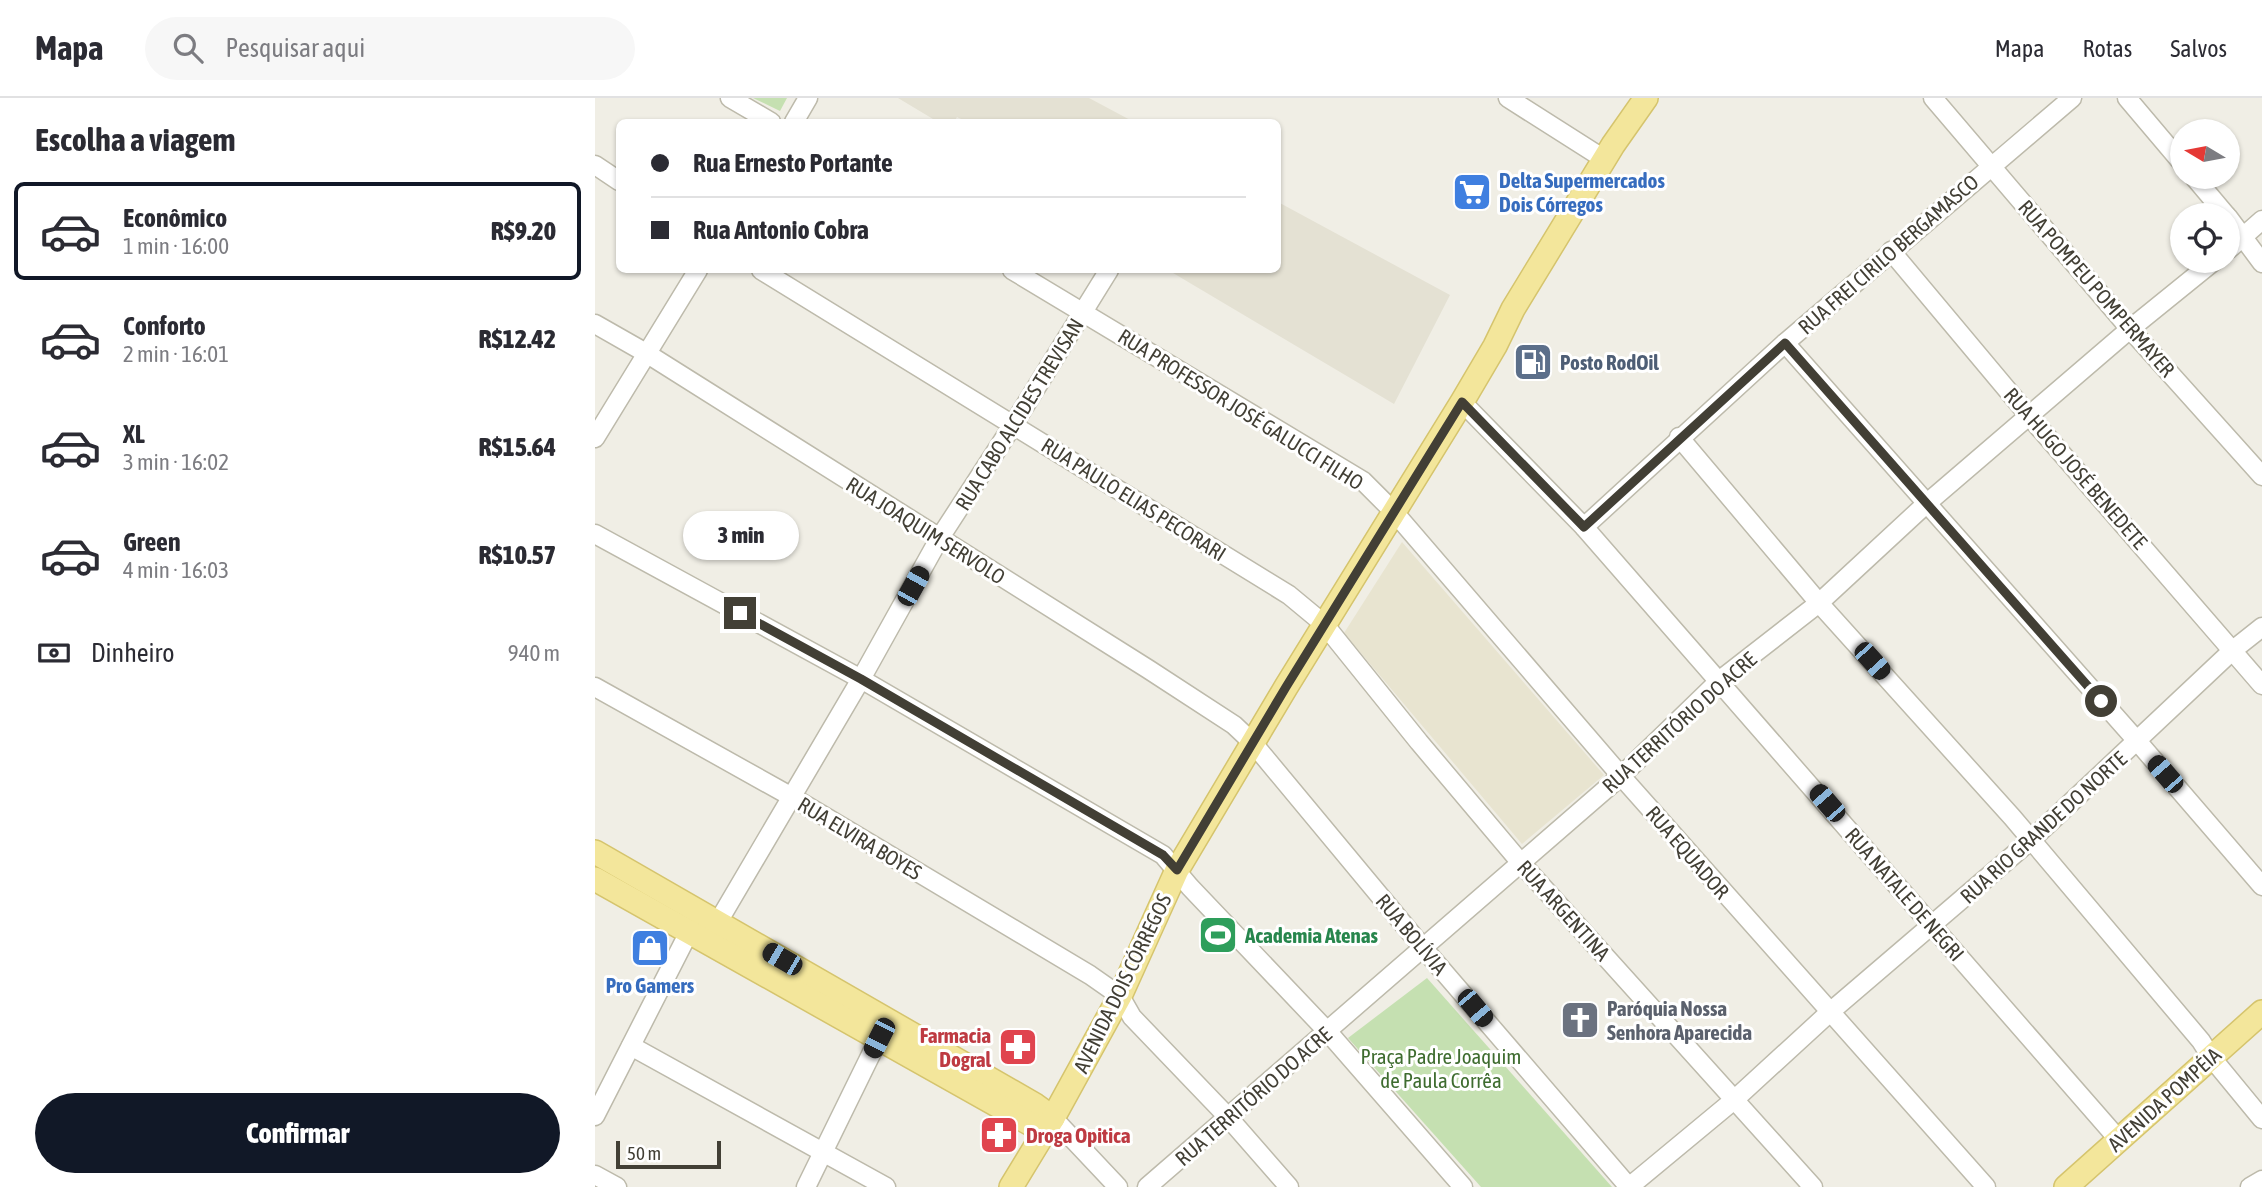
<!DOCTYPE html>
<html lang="pt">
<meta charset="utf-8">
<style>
:root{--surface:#fff;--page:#f7f7f7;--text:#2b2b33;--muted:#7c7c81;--line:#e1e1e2;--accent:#111827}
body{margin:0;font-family:"Asap Condensed",sans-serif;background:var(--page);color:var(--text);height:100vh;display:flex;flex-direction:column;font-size:26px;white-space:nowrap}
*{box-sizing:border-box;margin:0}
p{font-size:23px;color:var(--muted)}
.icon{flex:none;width:38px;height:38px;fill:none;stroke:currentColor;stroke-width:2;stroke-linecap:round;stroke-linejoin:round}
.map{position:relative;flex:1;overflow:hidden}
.drawer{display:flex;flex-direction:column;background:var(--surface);width:595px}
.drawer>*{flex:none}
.top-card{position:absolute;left:21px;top:21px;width:665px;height:154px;border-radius:10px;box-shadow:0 2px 5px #0004;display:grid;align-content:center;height:154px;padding:0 35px;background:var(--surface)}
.needle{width:46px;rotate:280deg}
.controls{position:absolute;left:1575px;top:21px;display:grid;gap:14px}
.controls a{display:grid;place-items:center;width:70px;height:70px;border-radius:50%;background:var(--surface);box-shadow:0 2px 5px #0004;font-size:35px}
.scale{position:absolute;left:21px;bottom:18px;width:105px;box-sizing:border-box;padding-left:7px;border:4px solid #423f35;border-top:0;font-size:19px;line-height:24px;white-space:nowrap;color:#423f35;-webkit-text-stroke:5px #fff;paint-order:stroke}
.end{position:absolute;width:32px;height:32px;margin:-16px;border:9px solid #423f35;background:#fff;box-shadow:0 0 0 4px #fff}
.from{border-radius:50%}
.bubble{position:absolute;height:49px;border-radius:24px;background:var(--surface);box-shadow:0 2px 5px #0004;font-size:23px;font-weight:800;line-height:49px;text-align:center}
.car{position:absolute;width:21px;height:42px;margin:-21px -10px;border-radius:9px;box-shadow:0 0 5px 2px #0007;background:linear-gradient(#222 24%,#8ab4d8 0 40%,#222 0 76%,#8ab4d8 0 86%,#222 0)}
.top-card b{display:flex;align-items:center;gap:24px;height:66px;font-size:26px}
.top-card b+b{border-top:2px solid var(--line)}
.top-card i{width:18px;height:18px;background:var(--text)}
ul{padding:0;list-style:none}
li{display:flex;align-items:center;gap:21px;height:98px;margin:0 14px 10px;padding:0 21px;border:4px solid transparent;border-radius:10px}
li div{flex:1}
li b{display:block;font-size:26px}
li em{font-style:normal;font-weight:800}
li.active{border-color:var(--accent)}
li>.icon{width:63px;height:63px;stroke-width:1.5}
h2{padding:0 35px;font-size:32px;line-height:84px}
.pay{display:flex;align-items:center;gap:18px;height:77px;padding:0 35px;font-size:26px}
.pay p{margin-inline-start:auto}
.primary-button{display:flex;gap:14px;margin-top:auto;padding:14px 35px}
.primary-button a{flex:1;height:80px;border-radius:42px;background:var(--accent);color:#fff;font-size:28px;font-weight:800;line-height:80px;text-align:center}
header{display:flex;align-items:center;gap:42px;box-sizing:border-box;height:98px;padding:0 35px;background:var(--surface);border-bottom:2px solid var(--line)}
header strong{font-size:33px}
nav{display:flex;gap:38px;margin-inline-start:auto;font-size:24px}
.search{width:490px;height:63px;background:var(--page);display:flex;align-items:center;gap:18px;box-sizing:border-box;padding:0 24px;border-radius:38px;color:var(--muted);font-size:26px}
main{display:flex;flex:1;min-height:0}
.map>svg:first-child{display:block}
.residential{fill:#e4e1d3}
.education{fill:#e8e4d0}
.green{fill:#c5e0b1}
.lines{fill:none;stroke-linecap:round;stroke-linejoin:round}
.minor-casing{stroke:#bdbaab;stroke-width:21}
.major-casing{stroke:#d5c46d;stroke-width:26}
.minor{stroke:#fff;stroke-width:18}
.major{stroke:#f3e69b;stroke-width:23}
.route{stroke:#423f35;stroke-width:9}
.labels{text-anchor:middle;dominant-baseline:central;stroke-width:6;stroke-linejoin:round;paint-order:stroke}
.shop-label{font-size:21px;font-weight:bold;fill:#366cbe;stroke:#fff;text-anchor:start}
.street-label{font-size:21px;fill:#423f35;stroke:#fff}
.service-label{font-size:21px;font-weight:bold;fill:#4e5e75;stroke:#fff;text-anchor:start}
.leisure-label{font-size:21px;font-weight:bold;fill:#27864d;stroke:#fff;text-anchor:start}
.worship-label{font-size:21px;font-weight:bold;fill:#5b616d;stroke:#fff;text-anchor:start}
.health-label{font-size:21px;font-weight:bold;fill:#be3a42;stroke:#fff;text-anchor:end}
.park-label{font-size:21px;fill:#3e6c2f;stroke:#fff}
</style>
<header>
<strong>Mapa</strong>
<div class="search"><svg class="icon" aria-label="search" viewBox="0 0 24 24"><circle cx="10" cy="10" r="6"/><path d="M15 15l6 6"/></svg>Pesquisar aqui</div>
<nav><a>Mapa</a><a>Rotas</a><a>Salvos</a></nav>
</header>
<main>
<section class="drawer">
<h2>Escolha a viagem</h2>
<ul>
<li class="active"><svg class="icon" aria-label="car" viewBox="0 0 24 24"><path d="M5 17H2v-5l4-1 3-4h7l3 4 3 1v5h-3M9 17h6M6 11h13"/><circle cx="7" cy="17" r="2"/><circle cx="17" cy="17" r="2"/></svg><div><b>Econômico</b><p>1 min · 16:00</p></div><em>R$9.20</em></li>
<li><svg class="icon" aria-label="car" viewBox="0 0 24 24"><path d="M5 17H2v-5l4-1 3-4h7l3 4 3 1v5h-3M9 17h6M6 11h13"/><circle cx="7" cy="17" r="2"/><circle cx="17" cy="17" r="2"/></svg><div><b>Conforto</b><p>2 min · 16:01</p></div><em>R$12.42</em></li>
<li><svg class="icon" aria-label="car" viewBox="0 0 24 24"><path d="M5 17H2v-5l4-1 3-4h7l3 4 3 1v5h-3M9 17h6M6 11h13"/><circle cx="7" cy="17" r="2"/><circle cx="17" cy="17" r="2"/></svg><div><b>XL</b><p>3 min · 16:02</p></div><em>R$15.64</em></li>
<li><svg class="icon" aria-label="car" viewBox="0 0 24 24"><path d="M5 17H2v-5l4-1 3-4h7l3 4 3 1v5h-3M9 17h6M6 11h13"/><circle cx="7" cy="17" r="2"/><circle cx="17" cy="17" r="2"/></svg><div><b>Green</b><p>4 min · 16:03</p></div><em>R$10.57</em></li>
</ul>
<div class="pay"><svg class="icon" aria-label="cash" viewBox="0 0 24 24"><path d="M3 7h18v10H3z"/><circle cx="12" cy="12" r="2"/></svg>Dinheiro<p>940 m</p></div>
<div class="primary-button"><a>Confirmar</a></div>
</section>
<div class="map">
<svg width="1667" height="1089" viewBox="0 0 1667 1089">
<rect width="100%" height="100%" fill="#f0eee5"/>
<g class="residential">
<path d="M 303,0 L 494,0 L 539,24 L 372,24 L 362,19 L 359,24 L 343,24 Z"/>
<path d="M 683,104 L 855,197 L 799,306 L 573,172 L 682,172 Z"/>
</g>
<path class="education" d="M 807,444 L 1009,677 L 927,746 L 749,535 Z"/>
<g class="green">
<path d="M 158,0 L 192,0 L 185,13 Z"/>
<path d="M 832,880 L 1017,1089 L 886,1089 L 753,940 Z"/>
</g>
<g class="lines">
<g class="minor-casing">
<g id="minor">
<path d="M 135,0 L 176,24"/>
<path d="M 913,0 L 1009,61"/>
<path d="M 1338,0 L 1535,231 L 1667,378"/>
<path d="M 1532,0 L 1587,65"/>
<path d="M 199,24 L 213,0"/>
<path d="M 0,67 L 24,83"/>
<path d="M 1599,79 L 1631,117"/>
<path d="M 1633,119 L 1667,165"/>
<path d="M 1633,152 L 1667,122"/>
<path d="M 1296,153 L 1435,319 L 1667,587"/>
<path d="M 166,172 L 694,497 L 729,526 L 824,644 L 926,765 L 1218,1089"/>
<path d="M 417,172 L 768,383 L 799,414 L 1026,678 L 1391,1089"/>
<path d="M 0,226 L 51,255 L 553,571 L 639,627 L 657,644 L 829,851 L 1034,1089"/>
<path d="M 1190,245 L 1543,644 L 1667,788"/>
<path d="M 867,304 L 989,429 L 1524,1042"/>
<path d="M 1084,339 L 1224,505 L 1417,719 L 1606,943 L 1616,959 L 1667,1021"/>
<path d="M 0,340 L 103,172"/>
<path d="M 989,429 L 1190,245 L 1477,0"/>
<path d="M 0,436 L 266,581 L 568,757 L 595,789 L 733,934 L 868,1089"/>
<path d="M 0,589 L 197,699 L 495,877 L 525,898 L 537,919 L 632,1018 L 694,1089"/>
<path d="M 123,824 L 266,581 L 344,441 L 418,327 L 514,172"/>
<path d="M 36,948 L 291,1089"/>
<path d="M 0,1018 L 94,834"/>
<path d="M 458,1020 L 523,1089"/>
<path d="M 0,1077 L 22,1089"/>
<path d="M 211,1089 L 284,940"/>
<path d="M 552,1089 L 1026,678 L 1125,582 L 1224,505 L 1331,406 L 1535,231 L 1619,163"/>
<path d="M 1034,1089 L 1139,1002 L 1235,914 L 1436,742 L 1638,552 L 1667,529"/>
<path d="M 1655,1089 L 1667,1082"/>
</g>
</g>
<g class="major-casing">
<g id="major">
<path d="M 0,754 L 440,1007 L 458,1020"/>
<path d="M 0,781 L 450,1034"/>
<path d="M 416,1089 L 458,1020 L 525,898 L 582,772 L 691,589 L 867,304 L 900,248 L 918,211 L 1018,47 L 1051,0"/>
<path d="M 1471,1089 L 1667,914"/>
</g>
</g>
<use href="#minor" class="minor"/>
<use href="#major" class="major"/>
</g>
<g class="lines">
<path class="route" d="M 145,515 L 266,581 L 568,757 L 582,772 L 691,589 L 867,304 L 989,429 L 1190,245 L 1506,603"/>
</g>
<defs>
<g id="supermarket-square" transform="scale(2.0125)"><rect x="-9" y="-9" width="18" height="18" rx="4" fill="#3f7fe0" stroke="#fff"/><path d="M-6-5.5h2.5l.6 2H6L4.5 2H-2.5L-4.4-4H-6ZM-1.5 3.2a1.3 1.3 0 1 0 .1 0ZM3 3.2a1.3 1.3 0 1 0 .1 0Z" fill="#fff"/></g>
<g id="fuel-square" transform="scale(2.0125)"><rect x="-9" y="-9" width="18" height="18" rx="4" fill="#5c6f8a" stroke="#fff"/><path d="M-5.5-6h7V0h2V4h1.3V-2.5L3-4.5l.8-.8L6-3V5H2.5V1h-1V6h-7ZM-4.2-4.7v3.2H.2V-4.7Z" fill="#fff"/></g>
<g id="stadium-square" transform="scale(2.0125)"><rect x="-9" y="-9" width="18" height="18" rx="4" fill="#2e9e5b" stroke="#fff"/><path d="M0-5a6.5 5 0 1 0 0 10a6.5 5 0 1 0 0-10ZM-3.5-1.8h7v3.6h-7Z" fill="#fff"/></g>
<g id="shop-square" transform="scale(2.0125)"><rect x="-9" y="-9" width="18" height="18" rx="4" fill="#3f7fe0" stroke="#fff"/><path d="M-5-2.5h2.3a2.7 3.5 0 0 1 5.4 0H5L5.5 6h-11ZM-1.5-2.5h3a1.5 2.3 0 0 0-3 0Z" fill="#fff"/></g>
<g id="church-square" transform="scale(2.0125)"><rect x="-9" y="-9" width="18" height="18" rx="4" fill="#6b7280" stroke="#fff"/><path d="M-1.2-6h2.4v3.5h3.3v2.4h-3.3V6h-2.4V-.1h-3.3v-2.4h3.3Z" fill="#fff"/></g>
<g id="pharmacy-square" transform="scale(2.0125)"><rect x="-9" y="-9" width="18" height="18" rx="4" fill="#e0444e" stroke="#fff"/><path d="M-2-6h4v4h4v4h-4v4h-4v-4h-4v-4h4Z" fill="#fff"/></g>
</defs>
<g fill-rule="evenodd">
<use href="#supermarket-square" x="877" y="94"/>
<use href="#fuel-square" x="938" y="264"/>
<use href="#stadium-square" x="623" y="837"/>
<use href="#shop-square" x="55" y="850"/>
<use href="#church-square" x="985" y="922"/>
<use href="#pharmacy-square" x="423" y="949"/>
<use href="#pharmacy-square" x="404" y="1037"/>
</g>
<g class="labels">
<g class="shop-label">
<text x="904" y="82">Delta Supermercados<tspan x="904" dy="24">Dois Córregos</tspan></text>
<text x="55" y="887" text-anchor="middle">Pro Gamers</text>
</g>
<g class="street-label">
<text transform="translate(1293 156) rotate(-41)">RUA FREI CIRILO BERGAMASCO</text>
<text transform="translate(1502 190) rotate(49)">RUA POMPEU POMPERMAYER</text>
<text transform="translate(646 311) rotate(32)">RUA PROFESSOR JOSÉ GALUCCI FILHO</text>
<text transform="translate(424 316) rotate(-58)">RUA CABO ALCIDES TREVISAN</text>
<text transform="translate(1481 370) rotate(49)">RUA HUGO JOSÉ BENEDETE</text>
<text transform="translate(539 401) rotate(32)">RUA PAULO ELIAS PECORARI</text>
<text transform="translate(331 432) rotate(32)">RUA JOAQUIM SERVOLO</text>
<text transform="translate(1084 624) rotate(-42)">RUA TERRITÓRIO DO ACRE</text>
<text transform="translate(1448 729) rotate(-42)">RUA RIO GRANDE DO NORTE</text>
<text transform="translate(265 740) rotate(31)">RUA ELVIRA BOYES</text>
<text transform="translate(1093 754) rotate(49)">RUA EQUADOR</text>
<text transform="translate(1310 796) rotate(49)">RUA NATALE DE NEGRI</text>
<text transform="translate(969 812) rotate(48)">RUA ARGENTINA</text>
<text transform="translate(817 836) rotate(50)">RUA BOLÍVIA</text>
<text transform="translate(527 885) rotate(-64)">AVENIDA DOIS CÓRREGOS</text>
<text transform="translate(658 998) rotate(-41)">RUA TERRITÓRIO DO ACRE</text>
<text transform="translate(1569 1001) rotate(-42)">AVENIDA POMPÉIA</text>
</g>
<g class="service-label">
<text x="965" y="264">Posto RodOil</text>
</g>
<g class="leisure-label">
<text x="650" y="837">Academia Atenas</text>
</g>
<g class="worship-label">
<text x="1012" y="910">Paróquia Nossa<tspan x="1012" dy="24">Senhora Aparecida</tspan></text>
</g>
<g class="health-label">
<text x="396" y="937">Farmacia<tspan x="396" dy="24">Dogral</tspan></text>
<text x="431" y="1037" text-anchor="start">Droga Opitica</text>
</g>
<g class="park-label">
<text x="846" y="958">Praça Padre Joaquim<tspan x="846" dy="24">de Paula Corrêa</tspan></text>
</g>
</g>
</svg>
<div class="controls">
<a><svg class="needle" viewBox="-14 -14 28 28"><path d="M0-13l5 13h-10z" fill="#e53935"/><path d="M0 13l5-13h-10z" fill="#7c7c81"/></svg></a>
<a><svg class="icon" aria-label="locate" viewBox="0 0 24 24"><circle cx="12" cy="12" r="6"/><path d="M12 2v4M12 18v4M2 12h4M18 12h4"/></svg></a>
</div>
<div class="scale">50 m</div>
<i class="end from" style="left:1506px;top:603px"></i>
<i class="end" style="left:145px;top:515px"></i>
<div class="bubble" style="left:88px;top:413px;width:116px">3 min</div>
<i class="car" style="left:318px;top:488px;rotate:29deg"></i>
<i class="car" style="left:1277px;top:563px;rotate:138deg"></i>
<i class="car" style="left:1570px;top:676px;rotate:319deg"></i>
<i class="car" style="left:1232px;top:705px;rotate:319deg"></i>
<i class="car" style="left:187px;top:861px;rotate:300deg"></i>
<i class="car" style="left:880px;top:910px;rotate:140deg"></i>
<i class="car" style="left:284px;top:940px;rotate:207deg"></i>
<div class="top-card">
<b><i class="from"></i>Rua Ernesto Portante</b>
<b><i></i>Rua Antonio Cobra</b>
</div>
</div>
</main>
